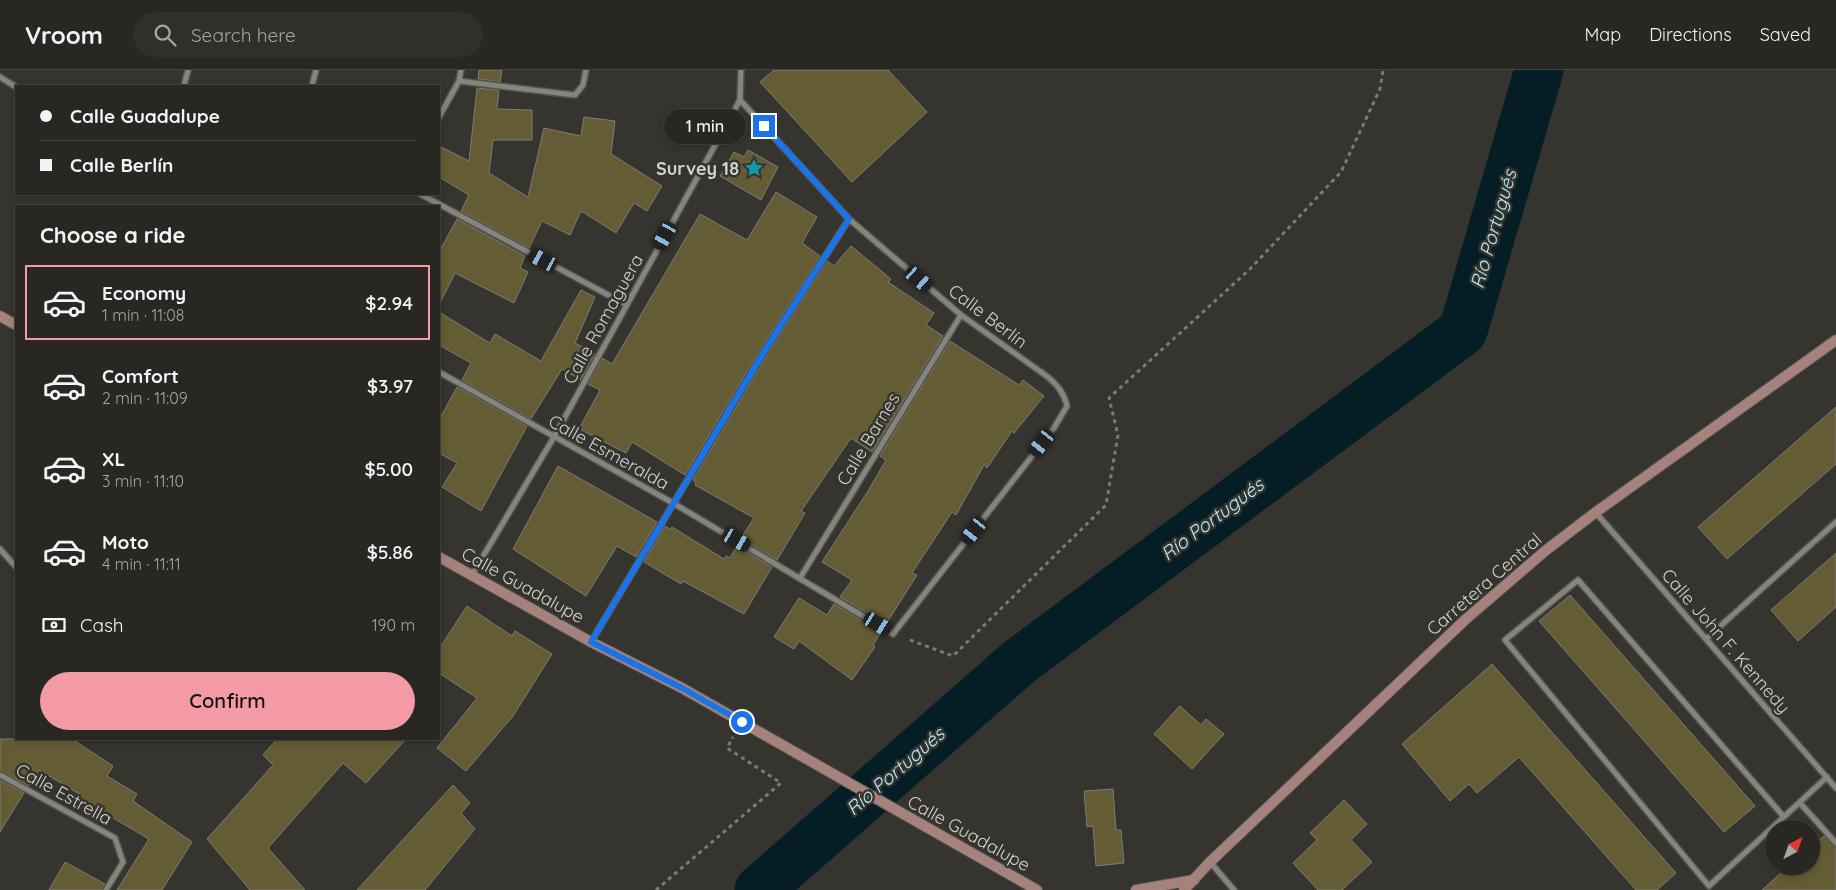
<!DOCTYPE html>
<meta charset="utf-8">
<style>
:root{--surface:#282722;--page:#302f2a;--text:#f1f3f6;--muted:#a5a5a5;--line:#444440;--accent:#f49aa4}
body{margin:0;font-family:Quicksand,sans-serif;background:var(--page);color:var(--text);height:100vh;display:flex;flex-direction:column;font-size:19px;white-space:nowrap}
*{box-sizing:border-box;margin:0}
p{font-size:16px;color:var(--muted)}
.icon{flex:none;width:28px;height:28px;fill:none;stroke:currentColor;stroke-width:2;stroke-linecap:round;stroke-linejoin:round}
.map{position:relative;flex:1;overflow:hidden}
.side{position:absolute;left:15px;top:135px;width:425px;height:535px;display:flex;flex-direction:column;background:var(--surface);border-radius:0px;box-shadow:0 2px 8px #0003,0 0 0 1px var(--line)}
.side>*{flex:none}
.guide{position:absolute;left:15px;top:15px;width:425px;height:110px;border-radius:0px;box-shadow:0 2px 8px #0003,0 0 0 1px var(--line);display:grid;align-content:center;height:110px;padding:0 25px;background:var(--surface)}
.needle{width:32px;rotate:41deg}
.controls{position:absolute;left:1765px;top:750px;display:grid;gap:10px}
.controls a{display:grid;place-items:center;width:55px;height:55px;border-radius:50%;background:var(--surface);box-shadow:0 2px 8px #0003,0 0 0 1px var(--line);font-size:25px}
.end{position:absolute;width:22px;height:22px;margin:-11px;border:6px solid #1a73e8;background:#fff;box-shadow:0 0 0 2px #fff}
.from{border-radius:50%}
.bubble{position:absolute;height:35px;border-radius:18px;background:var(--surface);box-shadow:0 2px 8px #0003,0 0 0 1px var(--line);font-size:16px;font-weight:600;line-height:35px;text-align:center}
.car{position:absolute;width:15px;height:30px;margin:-15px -8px;border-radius:6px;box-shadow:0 0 4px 1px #0007;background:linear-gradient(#222 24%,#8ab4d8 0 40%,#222 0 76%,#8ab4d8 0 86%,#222 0)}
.guide b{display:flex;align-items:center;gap:18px;height:48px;font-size:19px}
.guide b+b{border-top:1px solid var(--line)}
.guide i{width:12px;height:12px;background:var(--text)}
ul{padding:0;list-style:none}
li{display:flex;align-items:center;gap:15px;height:75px;margin:0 10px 8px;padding:0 15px;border:2px solid transparent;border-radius:0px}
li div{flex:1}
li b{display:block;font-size:19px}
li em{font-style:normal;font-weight:600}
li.selected{border-color:var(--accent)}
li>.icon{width:45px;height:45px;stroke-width:1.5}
h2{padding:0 25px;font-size:22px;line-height:60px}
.pay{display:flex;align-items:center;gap:12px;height:55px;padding:0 25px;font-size:19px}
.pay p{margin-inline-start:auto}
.primary-button{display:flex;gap:10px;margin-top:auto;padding:10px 25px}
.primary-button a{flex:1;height:58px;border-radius:30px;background:var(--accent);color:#111;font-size:20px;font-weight:600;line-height:58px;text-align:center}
header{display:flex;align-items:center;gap:30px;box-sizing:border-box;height:70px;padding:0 25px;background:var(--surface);border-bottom:1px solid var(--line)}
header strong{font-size:24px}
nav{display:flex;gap:28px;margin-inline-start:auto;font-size:18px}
.search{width:350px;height:45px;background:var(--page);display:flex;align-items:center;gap:12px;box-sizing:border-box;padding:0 18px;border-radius:28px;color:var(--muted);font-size:19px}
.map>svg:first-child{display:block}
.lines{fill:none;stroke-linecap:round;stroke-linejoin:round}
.river{stroke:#051e26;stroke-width:49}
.building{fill:#645c35;stroke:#7d7b75}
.street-casing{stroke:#53524d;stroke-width:8}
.secondary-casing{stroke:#53524d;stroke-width:12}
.path{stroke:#7b7a75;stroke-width:3;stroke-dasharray:4 4;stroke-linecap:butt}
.street{stroke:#85847d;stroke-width:5}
.secondary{stroke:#a5827b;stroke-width:10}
.route{stroke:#1a73e8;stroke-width:6}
.labels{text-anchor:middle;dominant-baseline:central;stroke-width:5;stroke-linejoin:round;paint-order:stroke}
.poi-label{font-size:18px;font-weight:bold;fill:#d2d2ce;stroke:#35342e;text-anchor:end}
.street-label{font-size:18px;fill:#d2d2ce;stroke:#35342e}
.water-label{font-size:19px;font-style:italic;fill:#bbe8fa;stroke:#35342e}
</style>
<header>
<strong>Vroom</strong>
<div class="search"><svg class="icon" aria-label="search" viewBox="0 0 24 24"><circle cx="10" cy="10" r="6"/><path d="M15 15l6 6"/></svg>Search here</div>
<nav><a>Map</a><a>Directions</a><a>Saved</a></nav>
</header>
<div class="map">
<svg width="1836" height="820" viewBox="0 0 1836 820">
<rect width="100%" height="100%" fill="#35342e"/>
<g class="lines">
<path class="river" d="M 759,820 L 1019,592 L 1463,261 L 1539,0"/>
</g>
<g class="building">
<path d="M 479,0 L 502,0 L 500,12 L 478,9 Z"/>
<path d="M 774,0 L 888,0 L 927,42 L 852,112 L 760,12 Z"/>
<path d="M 477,18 L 499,20 L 497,39 L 532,40 L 532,70 L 493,70 L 489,103 L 528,127 L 544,58 L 581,66 L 584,47 L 615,51 L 611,84 L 662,116 L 647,141 L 634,133 L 616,163 L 581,141 L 570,165 L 542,151 L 529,178 L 461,141 L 469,125 L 439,107 L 439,76 L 469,91 Z"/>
<path d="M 748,80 L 778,97 L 761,130 L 720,106 L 734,82 L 744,87 Z"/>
<path d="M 776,122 L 817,147 L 802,173 L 820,186 L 758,283 L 685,405 L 632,372 L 626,383 L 579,359 L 600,320 L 588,314 L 602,288 L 612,294 L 700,144 L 747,170 Z"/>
<path d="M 457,149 L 525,186 L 520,198 L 528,202 L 514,233 L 455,203 L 439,235 L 439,182 Z"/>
<path d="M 851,176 L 891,209 L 888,212 L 934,243 L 926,255 L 943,266 L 872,382 L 851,368 L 801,441 L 805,443 L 777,490 L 741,468 L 754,448 L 695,415 L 696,413 L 693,410 L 766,287 L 827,191 L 834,196 Z"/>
<path d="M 581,220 L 595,227 L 575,273 L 595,284 L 581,310 L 562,299 L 531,349 L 462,310 L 471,293 L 439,275 L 439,242 L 490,273 L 495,264 L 541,291 Z"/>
<path d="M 950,271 L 1019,315 L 1023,310 L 1044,326 L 1014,363 L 1012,361 L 987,398 L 984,395 L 956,445 L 952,442 L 912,503 L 917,505 L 886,554 L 840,527 L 852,510 L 822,492 L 868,421 L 886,390 L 880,386 Z"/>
<path d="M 457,317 L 527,356 L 481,441 L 442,417 L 457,393 L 439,383 L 439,350 Z"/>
<path d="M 1836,337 L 1836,394 L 1727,489 L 1698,457 Z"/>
<path d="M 558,396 L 657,452 L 636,487 L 617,476 L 586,526 L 513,479 Z"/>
<path d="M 665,456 L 670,459 L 672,457 L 724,489 L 726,486 L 730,488 L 737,476 L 772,497 L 744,544 L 683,511 L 681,514 L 644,492 Z"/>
<path d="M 1836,483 L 1836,537 L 1798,571 L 1771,540 Z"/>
<path d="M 1570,525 L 1755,736 L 1724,762 L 1539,551 Z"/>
<path d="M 799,528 L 827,545 L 834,534 L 881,562 L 873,575 L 875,577 L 852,610 L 799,571 L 794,579 L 774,567 Z"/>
<path d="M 467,536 L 512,566 L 515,561 L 552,584 L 513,646 L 466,701 L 437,678 L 477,628 L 439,603 L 439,579 Z"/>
<path d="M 1492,594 L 1676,803 L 1657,820 L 1636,820 L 1519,687 L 1477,723 L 1469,714 L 1450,731 L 1402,674 Z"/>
<path d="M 1180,636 L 1201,655 L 1206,649 L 1224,664 L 1192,699 L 1154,664 Z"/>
<path d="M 0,669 L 72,669 L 113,696 L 107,706 L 137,724 L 133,731 L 192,772 L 162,820 L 117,820 L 149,769 L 79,728 L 81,725 L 39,700 L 29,716 L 0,701 Z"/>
<path d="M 277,669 L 406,669 L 366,713 L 343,693 L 268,778 L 305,820 L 250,820 L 207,769 L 273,695 L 263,685 Z"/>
<path d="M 0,710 L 24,723 L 0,762 Z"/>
<path d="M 453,715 L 470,733 L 461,743 L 475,759 L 425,820 L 357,820 Z"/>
<path d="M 1113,719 L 1116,760 L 1121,760 L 1124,793 L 1096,796 L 1093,756 L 1087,757 L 1084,721 Z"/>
<path d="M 1344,730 L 1367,754 L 1351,770 L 1372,792 L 1342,820 L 1318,820 L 1293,793 L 1317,770 L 1310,763 Z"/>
<path d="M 1824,766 L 1836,777 L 1836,820 L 1762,820 L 1789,796 L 1811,796 L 1811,777 Z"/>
<path d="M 65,792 L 105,814 L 102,820 L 49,820 Z"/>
</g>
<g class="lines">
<g class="street-casing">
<g id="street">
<path d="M 0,7 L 16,17"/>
<path d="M 459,11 L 575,25 L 583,15 L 586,0"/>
<path d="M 184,16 L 188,0"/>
<path d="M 312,16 L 316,0"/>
<path d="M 439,47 L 459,11 L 461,0"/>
<path d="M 420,124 L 627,235"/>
<path d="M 439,302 L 673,433 L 893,564 L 1054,358 L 1067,336 C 1064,323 1058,316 1048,307 L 961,245 L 849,149 L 740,30"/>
<path d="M 1596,443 L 1836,718"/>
<path d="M 0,479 L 16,497"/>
<path d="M 472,505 L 554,367 L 740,30 L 741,0"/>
<path d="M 800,508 L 961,245"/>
<path d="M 1706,569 L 1836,452"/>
<path d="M 591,572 L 762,285 L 849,149"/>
<path d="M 0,705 L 115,768 L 123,792 L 106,820"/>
<path d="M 1800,733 L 1836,773"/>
<path d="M 1784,747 L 1578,510 L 1505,570 L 1709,816 L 1827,707"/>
<path d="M 1210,792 L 1234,820"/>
</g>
</g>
<g class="secondary-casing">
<g id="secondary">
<path d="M 0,246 L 16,255"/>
<path d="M 439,487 L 591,572 L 682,618 L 1037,820"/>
<path d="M 1136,820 L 1194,810"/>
<path d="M 1184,820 L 1210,792 L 1466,549 L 1545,481 L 1596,442 L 1836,270"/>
</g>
</g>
<g class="path">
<path d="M 910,570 L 953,586 L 1106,435 L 1118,365 L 1109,328 L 1250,199 L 1341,102 L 1380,19 L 1383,0"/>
<path d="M 656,820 L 781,713 L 727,678 L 733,667"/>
</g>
<use href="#street" class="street"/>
<use href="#secondary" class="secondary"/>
</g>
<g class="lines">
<path class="route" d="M 742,652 L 682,618 L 591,572 L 762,285 L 849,149 L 764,56"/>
</g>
<defs>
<g id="sight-bare" transform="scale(1.5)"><path d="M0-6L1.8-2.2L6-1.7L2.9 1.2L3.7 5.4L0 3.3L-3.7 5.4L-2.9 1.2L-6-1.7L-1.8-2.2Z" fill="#0f9aa8" stroke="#35342e" stroke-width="2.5" paint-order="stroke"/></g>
</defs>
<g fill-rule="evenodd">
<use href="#sight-bare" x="754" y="98"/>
</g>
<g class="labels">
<g class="poi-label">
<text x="739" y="98">Survey 18</text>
</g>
<g class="street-label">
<text transform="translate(988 246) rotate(37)">Calle Berlín</text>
<text transform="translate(603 249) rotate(-61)">Calle Romaguera</text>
<text transform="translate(868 369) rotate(-59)">Calle Barnes</text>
<text transform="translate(609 382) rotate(29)">Calle Esmeralda</text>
<text transform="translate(1484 514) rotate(-41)">Carretera Central</text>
<text transform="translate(523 515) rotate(29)">Calle Guadalupe</text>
<text transform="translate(1726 571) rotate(49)">Calle John F. Kennedy</text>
<text transform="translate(64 724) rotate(29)">Calle Estrella</text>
<text transform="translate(969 763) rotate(29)">Calle Guadalupe</text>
</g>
<g class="water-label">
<text transform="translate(1493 159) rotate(-74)">Río Portugués</text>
<text transform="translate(1212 449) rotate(-37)">Río Portugués</text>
<text transform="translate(895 701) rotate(-41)">Río Portugués</text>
</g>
</g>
</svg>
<div class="controls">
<a><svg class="needle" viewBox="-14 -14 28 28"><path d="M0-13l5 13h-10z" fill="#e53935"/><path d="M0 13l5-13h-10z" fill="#a5a5a5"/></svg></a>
</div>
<i class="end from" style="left:742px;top:652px"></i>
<i class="end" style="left:764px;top:56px"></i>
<div class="bubble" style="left:664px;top:39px;width:82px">1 min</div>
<i class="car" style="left:665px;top:166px;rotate:209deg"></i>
<i class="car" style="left:543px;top:190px;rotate:298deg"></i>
<i class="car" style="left:919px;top:209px;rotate:131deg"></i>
<i class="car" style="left:1042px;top:373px;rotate:218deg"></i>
<i class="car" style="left:974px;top:461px;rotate:218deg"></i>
<i class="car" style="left:737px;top:470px;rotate:120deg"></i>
<i class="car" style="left:878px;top:554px;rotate:121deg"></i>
<div class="guide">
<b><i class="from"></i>Calle Guadalupe</b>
<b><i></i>Calle Berlín</b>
</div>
<section class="side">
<h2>Choose a ride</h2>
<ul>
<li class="selected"><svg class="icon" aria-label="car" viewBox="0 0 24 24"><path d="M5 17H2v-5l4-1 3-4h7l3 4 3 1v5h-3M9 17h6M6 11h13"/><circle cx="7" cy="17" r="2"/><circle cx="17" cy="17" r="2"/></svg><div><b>Economy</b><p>1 min · 11:08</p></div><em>$2.94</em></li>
<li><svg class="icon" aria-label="car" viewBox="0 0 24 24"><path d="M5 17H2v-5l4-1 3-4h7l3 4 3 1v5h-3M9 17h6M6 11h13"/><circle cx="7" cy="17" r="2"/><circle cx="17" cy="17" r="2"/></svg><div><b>Comfort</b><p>2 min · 11:09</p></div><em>$3.97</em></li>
<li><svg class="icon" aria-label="car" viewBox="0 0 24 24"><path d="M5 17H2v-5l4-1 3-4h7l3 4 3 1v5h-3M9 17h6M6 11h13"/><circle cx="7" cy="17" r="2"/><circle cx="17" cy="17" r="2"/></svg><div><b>XL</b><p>3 min · 11:10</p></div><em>$5.00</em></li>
<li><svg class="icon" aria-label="car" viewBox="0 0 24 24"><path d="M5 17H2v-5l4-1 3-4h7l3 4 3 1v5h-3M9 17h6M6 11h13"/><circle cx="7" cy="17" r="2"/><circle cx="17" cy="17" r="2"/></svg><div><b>Moto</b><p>4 min · 11:11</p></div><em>$5.86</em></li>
</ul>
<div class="pay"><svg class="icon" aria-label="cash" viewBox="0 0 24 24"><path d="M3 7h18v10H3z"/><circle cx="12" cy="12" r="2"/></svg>Cash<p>190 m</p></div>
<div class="primary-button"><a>Confirm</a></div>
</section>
</div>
